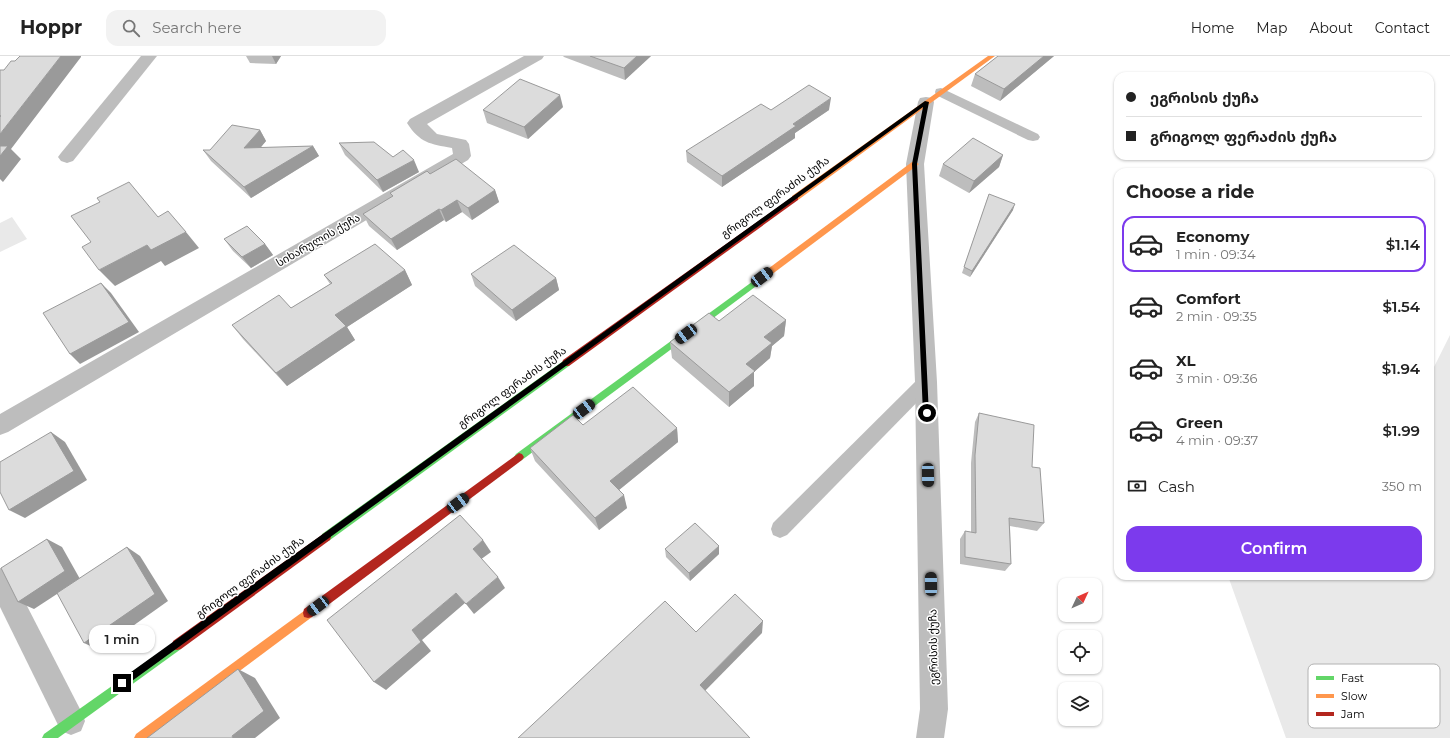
<!DOCTYPE html>
<meta charset="utf-8">
<style>
:root{--surface:#fff;--page:#f2f2f2;--text:#222;--muted:#767676;--line:#e0e0e0;--accent:#7c3aed}
body{margin:0;font-family:Montserrat,"Noto Sans Georgian",sans-serif;background:var(--page);color:var(--text);height:100vh;display:flex;flex-direction:column;font-size:15px;white-space:nowrap}
*{box-sizing:border-box;margin:0}
p{font-size:13px;color:var(--muted)}
.icon{flex:none;width:22px;height:22px;fill:none;stroke:currentColor;stroke-width:2;stroke-linecap:round;stroke-linejoin:round}
.map{position:relative;flex:1;overflow:hidden}
.details{position:absolute;left:1114px;top:112px;width:320px;height:412px;display:flex;flex-direction:column;background:var(--surface);border-radius:12px;box-shadow:0 1px 3px #0004}
.details>*{flex:none}
.banner{position:absolute;left:1114px;top:16px;width:320px;height:88px;border-radius:12px;box-shadow:0 1px 3px #0004;display:grid;align-content:center;height:88px;padding:0 12px;background:var(--surface)}
.needle{width:26px;rotate:46deg}
.controls{position:absolute;left:1058px;top:522px;display:grid;gap:8px}
.controls a{display:grid;place-items:center;width:44px;height:44px;border-radius:8px;background:var(--surface);box-shadow:0 1px 3px #0004;font-size:20px}
.end{position:absolute;width:18px;height:18px;margin:-9px;border:5px solid #000;background:#fff;box-shadow:0 0 0 2px #fff}
.from{border-radius:50%}
.bubble{position:absolute;height:28px;border-radius:12px;background:var(--surface);box-shadow:0 1px 3px #0004;font-size:13px;font-weight:600;line-height:28px;text-align:center}
.car{position:absolute;width:12px;height:24px;margin:-12px -6px;border-radius:5px;box-shadow:0 0 3px 1px #0007;background:linear-gradient(#222 24%,#8ab4d8 0 40%,#222 0 76%,#8ab4d8 0 86%,#222 0)}
.banner b{display:flex;align-items:center;gap:14px;height:38px;font-size:15px}
.banner b+b{border-top:1px solid var(--line)}
.banner i{width:10px;height:10px;background:var(--text)}
ul{padding:0;list-style:none}
li{display:flex;align-items:center;gap:12px;height:56px;margin:0 8px 6px;padding:0 4px;border:2px solid transparent;border-radius:12px}
li div{flex:1}
li b{display:block;font-size:15px}
li em{font-style:normal;font-weight:600}
li.active{border-color:var(--accent)}
li>.icon{width:36px;height:36px;stroke-width:1.5}
h2{padding:0 12px;font-size:18px;line-height:48px}
.pay{display:flex;align-items:center;gap:10px;height:44px;padding:0 12px;font-size:15px}
.pay p{margin-inline-start:auto}
.primary-button{display:flex;gap:8px;margin-top:auto;padding:8px 12px}
.primary-button a{flex:1;height:46px;border-radius:12px;background:var(--accent);color:#fff;font-size:16px;font-weight:600;line-height:46px;text-align:center}
header{display:flex;align-items:center;gap:24px;box-sizing:border-box;height:56px;padding:0 20px;background:var(--surface);border-bottom:1px solid var(--line)}
header strong{font-size:19px}
nav{display:flex;gap:22px;margin-inline-start:auto;font-size:14px}
.search{width:280px;height:36px;background:var(--page);display:flex;align-items:center;gap:10px;box-sizing:border-box;padding:0 14px;border-radius:12px;color:var(--muted);font-size:15px}
.map>svg:first-child{display:block}
.green{fill:#e9e9e9}
.lines{fill:none;stroke-linecap:round;stroke-linejoin:round}
.lane{fill:#bdbdbd;fill-rule:evenodd}
.street{fill:#bdbdbd;fill-rule:evenodd}
.fast{fill:#63d668;fill-rule:evenodd}
.slow{fill:#ff974d;fill-rule:evenodd}
.jam{fill:#b3261e;fill-rule:evenodd}
.wall{fill:#bdbdbd}
.shaded-wall{fill:#9a9a9a}
.building{fill:#dcdcdc;stroke:#9a9a9a}
.route{fill:#000}
.labels{text-anchor:middle;dominant-baseline:central;stroke-width:3;stroke-linejoin:round;paint-order:stroke}
.street-label{font-size:11px;fill:#000;stroke:#fff}
.key{fill:#fff;stroke:#b2b2b2;stroke-width:1}
.key-label{font-size:11px;fill:#000}
</style>
<header>
<strong>Hoppr</strong>
<div class="search"><svg class="icon" aria-label="search" viewBox="0 0 24 24"><circle cx="10" cy="10" r="6"/><path d="M15 15l6 6"/></svg>Search here</div>
<nav><a>Home</a><a>Map</a><a>About</a><a>Contact</a></nav>
</header>
<div class="map">
<svg width="1450" height="682" viewBox="0 0 1450 682">
<rect width="100%" height="100%" fill="#fff"/>
<g class="green">
<path d="M 12,161 L 27,183 L 0,196 L 0,167 Z"/>
<path d="M 1450,279 L 1450,682 L 1286,682 L 1228,520 L 1430,520 L 1430,319 Z"/>
</g>
<g class="lines">
<g class="lane">
<path d="M 941,32 L 1038,78 L 1040,81 L 1038,84 L 1033,85 L 1028,84 L 936,39 L 935,36 L 936,33 Z"/>
<path d="M 926,319 L 932,321 L 934,326 L 932,331 L 787,479 L 780,482 L 773,479 L 771,473 L 773,467 L 920,321 Z"/>
</g>
<g class="street">
<path d="M 141,0 L 157,0 L 73,105 L 67,107 L 61,105 L 58,101 L 61,97 Z"/>
<path d="M 524,0 L 544,0 L 542,3 L 427,68 L 437,78 L 466,84 L 469,88 L 471,100 L 468,104 L 8,376 L 0,379 L 0,358 L 453,98 L 452,92 C 430,88 420,87 407,67 L 410,63 Z"/>
<path d="M 926,41 L 932,42 L 934,46 L 924,108 L 937,326 L 948,653 L 944,682 L 916,682 L 920,653 L 915,326 L 906,108 L 918,46 L 920,42 Z"/>
<path d="M 0,512 L 9,515 L 81,655 L 85,665 L 81,675 L 71,679 L 61,675 L 0,551 Z"/>
</g>
<g class="fast">
<path d="M 756,223 L 760,226 L 759,228 L 522,404 L 519,405 L 516,404 L 514,401 L 516,398 Z"/>
<path d="M 566,303 L 569,304 L 570,307 L 569,310 L 330,484 L 326,486 L 322,484 L 321,481 L 322,478 Z"/>
<path d="M 177,584 L 181,585 L 182,589 L 181,593 L 58,682 L 42,682 L 44,678 Z"/>
</g>
<g class="slow">
<path d="M 988,0 L 995,0 L 798,144 L 792,144 L 792,140 Z"/>
<path d="M 912,106 L 915,106 L 919,108 L 759,228 L 753,228 L 752,226 L 753,224 Z"/>
<path d="M 308,552 L 312,553 L 313,557 L 312,561 L 150,682 L 134,682 L 136,678 Z"/>
</g>
<g class="jam">
<path d="M 795,139 L 798,140 L 798,144 L 569,310 L 563,310 L 562,307 L 563,304 Z"/>
<path d="M 519,397 L 522,398 L 524,401 L 522,404 L 312,561 L 308,562 L 304,561 L 303,557 L 304,553 Z"/>
<path d="M 326,476 L 330,478 L 331,481 L 330,484 L 181,593 L 177,594 L 173,593 L 172,589 L 173,585 Z"/>
</g>
</g>
<g class="wall">
<path d="M 246,0 L 281,0 L 276,8 L 250,7 Z"/>
<path d="M 563,0 L 651,0 L 625,24 L 564,1 Z"/>
<path d="M 998,0 L 1054,0 L 1000,45 L 971,30 L 975,18 Z"/>
<path d="M 563,51 L 528,83 L 487,67 L 483,54 Z"/>
<path d="M 771,54 L 829,54 L 795,77 L 795,82 L 722,131 L 687,106 L 686,95 Z"/>
<path d="M 260,74 L 266,85 L 260,92 L 313,90 L 319,100 L 251,142 L 211,105 L 203,94 L 210,94 Z"/>
<path d="M 339,87 L 393,101 L 419,116 L 383,136 L 345,99 Z"/>
<path d="M 1003,99 L 999,111 L 969,137 L 939,120 L 943,108 Z"/>
<path d="M 430,118 L 495,134 L 499,146 L 472,164 L 462,156 L 446,166 L 444,164 L 397,194 L 369,170 L 363,158 L 392,141 L 390,137 Z"/>
<path d="M 989,138 L 1013,154 L 970,221 L 962,217 Z"/>
<path d="M 224,183 L 265,188 L 273,199 L 251,212 L 233,195 Z"/>
<path d="M 405,214 L 412,229 L 347,271 L 355,284 L 287,330 L 243,283 L 232,269 L 291,252 L 330,228 L 324,219 Z"/>
<path d="M 471,218 L 556,222 L 559,234 L 516,265 L 475,230 Z"/>
<path d="M 786,264 L 784,280 L 772,290 L 770,302 L 754,316 L 754,330 L 729,351 L 672,302 L 670,286 L 719,265 Z"/>
<path d="M 979,357 L 1032,411 L 1044,467 L 1037,475 L 1010,470 L 1011,508 L 1005,515 L 960,508 L 960,483 L 965,475 L 971,476 L 971,407 L 975,366 Z"/>
<path d="M 583,369 L 677,372 L 678,386 L 619,434 L 627,452 L 599,474 L 535,405 L 530,392 Z"/>
<path d="M 719,490 L 719,498 L 690,525 L 666,501 L 665,493 Z"/>
</g>
<g class="shaded-wall">
<path d="M 61,0 L 81,0 L 81,1 L 11,93 L 21,103 L 3,126 L 0,123 L 0,78 Z"/>
<path d="M 272,0 L 281,0 L 276,8 Z"/>
<path d="M 637,0 L 651,0 L 625,24 L 624,12 Z"/>
<path d="M 1044,0 L 1054,0 L 1000,45 L 1004,33 Z"/>
<path d="M 560,39 L 563,51 L 528,83 L 524,71 Z"/>
<path d="M 831,42 L 829,54 L 795,77 L 795,82 L 722,131 L 722,120 L 793,68 Z"/>
<path d="M 260,74 L 266,85 L 251,103 L 244,92 Z"/>
<path d="M 313,90 L 319,100 L 251,142 L 244,131 Z"/>
<path d="M 1003,99 L 999,111 L 969,137 L 974,125 Z"/>
<path d="M 414,104 L 419,116 L 383,136 L 377,124 Z"/>
<path d="M 495,134 L 499,146 L 472,164 L 468,152 Z"/>
<path d="M 457,144 L 462,156 L 446,166 L 441,154 Z"/>
<path d="M 1015,148 L 1013,154 L 970,221 L 972,215 Z"/>
<path d="M 439,153 L 444,164 L 397,194 L 391,183 Z"/>
<path d="M 186,176 L 199,192 L 165,210 L 161,205 L 115,230 L 99,214 L 147,189 Z"/>
<path d="M 265,188 L 273,199 L 251,212 L 242,201 Z"/>
<path d="M 405,214 L 412,229 L 347,271 L 355,284 L 287,330 L 276,317 L 335,259 Z"/>
<path d="M 556,222 L 559,234 L 516,265 L 512,254 Z"/>
<path d="M 101,227 L 111,237 L 139,276 L 80,308 L 70,298 Z"/>
<path d="M 786,264 L 784,280 L 772,290 L 770,302 L 754,316 L 754,330 L 729,351 L 729,336 L 746,308 L 764,281 Z"/>
<path d="M 677,372 L 678,386 L 614,438 L 610,425 Z"/>
<path d="M 51,376 L 65,386 L 87,424 L 25,462 L 9,454 Z"/>
<path d="M 624,439 L 627,452 L 599,474 L 595,462 Z"/>
<path d="M 47,483 L 62,491 L 80,523 L 34,553 L 18,546 Z"/>
<path d="M 483,484 L 491,496 L 480,504 L 473,493 Z"/>
<path d="M 719,490 L 719,498 L 690,525 L 689,517 Z"/>
<path d="M 127,491 L 140,500 L 168,545 L 99,594 L 84,587 Z"/>
<path d="M 498,521 L 505,532 L 474,558 L 466,548 Z"/>
<path d="M 456,537 L 465,547 L 422,584 L 431,595 L 386,634 L 374,626 L 412,574 Z"/>
<path d="M 763,565 L 762,577 L 701,639 L 700,629 Z"/>
<path d="M 238,613 L 255,622 L 280,662 L 255,682 L 233,682 L 232,680 Z"/>
</g>
<g class="building">
<path d="M 20,0 L 61,0 L 0,78 L 0,60 L 1,60 L 0,60 L 0,14 L 4,14 L 11,5 L 15,5 Z"/>
<path d="M 590,0 L 637,0 L 624,12 Z"/>
<path d="M 998,0 L 1044,0 L 1004,33 L 975,18 Z"/>
<path d="M 520,23 L 560,39 L 524,71 L 483,54 Z"/>
<path d="M 809,29 L 831,42 L 793,68 L 796,70 L 722,120 L 686,95 L 761,48 L 771,54 Z"/>
<path d="M 232,69 L 260,74 L 244,92 L 313,90 L 244,131 L 203,94 L 210,94 Z"/>
<path d="M 973,82 L 1003,99 L 974,125 L 943,108 Z"/>
<path d="M 374,86 L 393,101 L 403,94 L 414,104 L 377,124 L 339,87 Z"/>
<path d="M 0,90 L 8,90 L 0,100 Z"/>
<path d="M 456,103 L 495,134 L 468,152 L 457,144 L 441,154 L 439,153 L 391,183 L 363,158 L 393,140 L 390,137 L 427,115 L 430,118 Z"/>
<path d="M 129,126 L 158,161 L 168,155 L 186,176 L 151,194 L 147,189 L 99,214 L 82,191 L 91,186 L 71,160 L 100,146 L 97,142 Z"/>
<path d="M 989,138 L 1015,148 L 972,215 L 964,211 Z"/>
<path d="M 247,170 L 265,188 L 242,201 L 224,183 Z"/>
<path d="M 375,188 L 405,214 L 335,259 L 346,270 L 276,317 L 232,269 L 279,239 L 291,252 L 332,227 L 324,219 Z"/>
<path d="M 514,189 L 556,222 L 512,254 L 471,218 Z"/>
<path d="M 101,227 L 129,266 L 70,298 L 43,257 Z"/>
<path d="M 753,239 L 786,264 L 764,281 L 772,287 L 746,308 L 755,315 L 729,336 L 670,286 L 709,257 L 719,265 Z"/>
<path d="M 633,331 L 677,372 L 610,425 L 624,439 L 595,462 L 530,392 L 573,359 L 583,369 Z"/>
<path d="M 979,357 L 1034,369 L 1032,411 L 1040,412 L 1044,467 L 1009,462 L 1011,508 L 965,501 L 965,475 L 976,477 L 975,399 Z"/>
<path d="M 51,376 L 74,415 L 9,454 L 0,436 L 0,406 Z"/>
<path d="M 460,459 L 483,484 L 473,493 L 498,521 L 466,548 L 456,537 L 412,574 L 421,586 L 374,626 L 327,564 Z"/>
<path d="M 695,467 L 719,490 L 689,517 L 665,493 Z"/>
<path d="M 47,483 L 65,515 L 18,546 L 1,512 Z"/>
<path d="M 127,491 L 155,538 L 84,587 L 57,537 Z"/>
<path d="M 735,538 L 763,565 L 700,629 L 750,682 L 518,682 L 665,545 L 696,576 Z"/>
<path d="M 238,613 L 264,655 L 232,680 L 233,682 L 147,682 Z"/>
</g>
<path class="route" d="M 925,45 L 929,46 L 917,108 L 929,359 L 924,359 L 923,357 L 912,108 L 923,51 L 125,630 L 120,630 L 120,624 Z"/>
<g class="labels">
<g class="street-label">
<text transform="translate(775 141) rotate(-36)">გრიგოლ ფერაძის ქუჩა</text>
<text transform="translate(318 184) rotate(-30)">სიხარულის ქუჩა</text>
<text transform="translate(512 331) rotate(-36)">გრიგოლ ფერაძის ქუჩა</text>
<text transform="translate(250 521) rotate(-36)">გრიგოლ ფერაძის ქუჩა</text>
<text transform="translate(933 591) rotate(-91)">ეგრისის ქუჩა</text>
</g>
</g>
<rect x="1308" y="608" width="132" height="64" rx="6" class="key"/>
<rect x="1316" y="620" width="18" height="4" fill="#63d668"/>
<rect x="1316" y="638" width="18" height="4" fill="#ff974d"/>
<rect x="1316" y="656" width="18" height="4" fill="#b3261e"/>
<g class="key-label">
<text x="1341" y="626">Fast</text>
<text x="1341" y="644">Slow</text>
<text x="1341" y="662">Jam</text>
</g>
</svg>
<div class="controls">
<a><svg class="needle" viewBox="-14 -14 28 28"><path d="M0-13l5 13h-10z" fill="#e53935"/><path d="M0 13l5-13h-10z" fill="#767676"/></svg></a>
<a><svg class="icon" aria-label="locate" viewBox="0 0 24 24"><circle cx="12" cy="12" r="6"/><path d="M12 2v4M12 18v4M2 12h4M18 12h4"/></svg></a>
<a><svg class="icon" aria-label="layers" viewBox="0 0 24 24"><path d="M12 4l9 5-9 5-9-5zM3 14l9 5 9-5"/></svg></a>
</div>
<i class="end from" style="left:927px;top:357px"></i>
<i class="end" style="left:122px;top:627px"></i>
<div class="bubble" style="left:89px;top:569px;width:66px">1 min</div>
<i class="car" style="left:762px;top:221px;rotate:53deg"></i>
<i class="car" style="left:686px;top:278px;rotate:233deg"></i>
<i class="car" style="left:584px;top:353px;rotate:53deg"></i>
<i class="car" style="left:928px;top:419px;rotate:179deg"></i>
<i class="car" style="left:458px;top:447px;rotate:53deg"></i>
<i class="car" style="left:931px;top:528px;rotate:359deg"></i>
<i class="car" style="left:318px;top:550px;rotate:233deg"></i>
<div class="banner">
<b><i class="from"></i>ეგრისის ქუჩა</b>
<b><i></i>გრიგოლ ფერაძის ქუჩა</b>
</div>
<section class="details">
<h2>Choose a ride</h2>
<ul>
<li class="active"><svg class="icon" aria-label="car" viewBox="0 0 24 24"><path d="M5 17H2v-5l4-1 3-4h7l3 4 3 1v5h-3M9 17h6M6 11h13"/><circle cx="7" cy="17" r="2"/><circle cx="17" cy="17" r="2"/></svg><div><b>Economy</b><p>1 min · 09:34</p></div><em>$1.14</em></li>
<li><svg class="icon" aria-label="car" viewBox="0 0 24 24"><path d="M5 17H2v-5l4-1 3-4h7l3 4 3 1v5h-3M9 17h6M6 11h13"/><circle cx="7" cy="17" r="2"/><circle cx="17" cy="17" r="2"/></svg><div><b>Comfort</b><p>2 min · 09:35</p></div><em>$1.54</em></li>
<li><svg class="icon" aria-label="car" viewBox="0 0 24 24"><path d="M5 17H2v-5l4-1 3-4h7l3 4 3 1v5h-3M9 17h6M6 11h13"/><circle cx="7" cy="17" r="2"/><circle cx="17" cy="17" r="2"/></svg><div><b>XL</b><p>3 min · 09:36</p></div><em>$1.94</em></li>
<li><svg class="icon" aria-label="car" viewBox="0 0 24 24"><path d="M5 17H2v-5l4-1 3-4h7l3 4 3 1v5h-3M9 17h6M6 11h13"/><circle cx="7" cy="17" r="2"/><circle cx="17" cy="17" r="2"/></svg><div><b>Green</b><p>4 min · 09:37</p></div><em>$1.99</em></li>
</ul>
<div class="pay"><svg class="icon" aria-label="cash" viewBox="0 0 24 24"><path d="M3 7h18v10H3z"/><circle cx="12" cy="12" r="2"/></svg>Cash<p>350 m</p></div>
<div class="primary-button"><a>Confirm</a></div>
</section>
</div>
